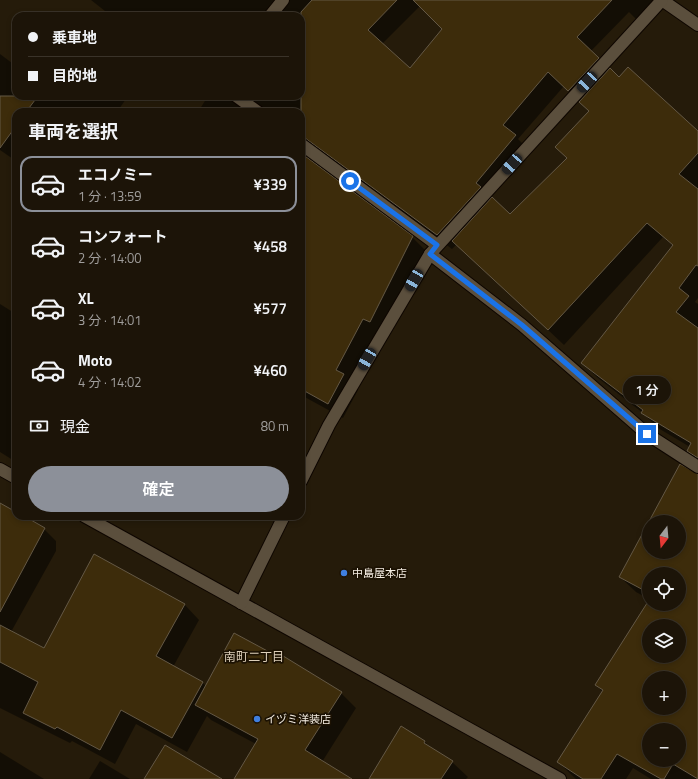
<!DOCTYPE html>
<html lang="ja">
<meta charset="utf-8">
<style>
:root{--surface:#1c1408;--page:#292116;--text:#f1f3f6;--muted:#a09e9c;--line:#3a3329;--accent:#8c9099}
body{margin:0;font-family:"Titillium Web","Noto Sans JP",sans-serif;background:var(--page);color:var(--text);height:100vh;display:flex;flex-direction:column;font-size:15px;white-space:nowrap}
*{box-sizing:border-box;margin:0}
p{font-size:13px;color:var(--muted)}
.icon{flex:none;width:22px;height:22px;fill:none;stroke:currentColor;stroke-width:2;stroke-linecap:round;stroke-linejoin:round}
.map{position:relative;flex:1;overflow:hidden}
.drawer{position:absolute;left:12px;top:108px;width:293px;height:412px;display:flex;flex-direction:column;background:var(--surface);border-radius:12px;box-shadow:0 2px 6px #0003,0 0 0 1px var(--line)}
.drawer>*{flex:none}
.banner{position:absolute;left:12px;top:12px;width:293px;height:88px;border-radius:12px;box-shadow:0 2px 6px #0003,0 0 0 1px var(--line);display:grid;align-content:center;height:88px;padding:0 16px;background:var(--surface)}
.needle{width:26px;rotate:196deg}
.buttons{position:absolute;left:642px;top:515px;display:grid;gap:8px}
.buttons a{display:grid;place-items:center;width:44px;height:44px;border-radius:50%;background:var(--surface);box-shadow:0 2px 6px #0003,0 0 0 1px var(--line);font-size:20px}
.end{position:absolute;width:18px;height:18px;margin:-9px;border:5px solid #1a73e8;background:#fff;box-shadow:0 0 0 2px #fff}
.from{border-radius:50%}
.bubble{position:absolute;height:28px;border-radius:14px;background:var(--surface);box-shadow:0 2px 6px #0003,0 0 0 1px var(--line);font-size:13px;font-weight:600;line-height:28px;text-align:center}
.car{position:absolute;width:12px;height:24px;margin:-12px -6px;border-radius:5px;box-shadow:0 0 3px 1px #0007;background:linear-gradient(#222 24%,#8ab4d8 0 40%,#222 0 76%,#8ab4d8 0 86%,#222 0)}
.banner b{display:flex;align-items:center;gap:14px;height:38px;font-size:15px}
.banner b+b{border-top:1px solid var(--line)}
.banner i{width:10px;height:10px;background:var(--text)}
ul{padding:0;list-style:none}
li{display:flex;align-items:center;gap:12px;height:56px;margin:0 8px 6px;padding:0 8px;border:2px solid transparent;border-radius:12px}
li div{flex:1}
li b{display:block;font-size:15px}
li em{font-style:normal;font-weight:600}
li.selected{border-color:var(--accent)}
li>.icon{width:36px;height:36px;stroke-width:1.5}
h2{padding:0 16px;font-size:18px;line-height:48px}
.pay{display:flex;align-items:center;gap:10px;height:44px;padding:0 16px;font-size:15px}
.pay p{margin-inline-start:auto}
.primary-button{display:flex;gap:8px;margin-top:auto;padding:8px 16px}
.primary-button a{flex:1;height:46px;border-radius:24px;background:var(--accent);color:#fff;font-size:16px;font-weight:600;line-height:46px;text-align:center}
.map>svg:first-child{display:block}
.shadow{fill:#0007;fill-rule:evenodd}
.building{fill:#3d2c0b;stroke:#645845;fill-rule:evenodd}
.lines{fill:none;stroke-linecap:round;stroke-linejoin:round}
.minor-casing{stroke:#0e0600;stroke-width:14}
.minor{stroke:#5b4f3d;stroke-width:12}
.route{stroke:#1a73e8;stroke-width:5}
.shop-dot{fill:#3f7fe0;stroke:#1c1203;stroke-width:1.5}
.labels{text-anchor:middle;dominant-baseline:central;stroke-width:3.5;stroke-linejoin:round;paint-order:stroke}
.poi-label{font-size:11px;fill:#f5eee3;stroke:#1c1203;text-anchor:start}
.neighbourhood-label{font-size:12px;fill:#dcceb9;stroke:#1c1203}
</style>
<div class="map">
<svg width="698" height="779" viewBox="0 0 698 779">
<rect width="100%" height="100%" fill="#251b0a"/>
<g class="shadow">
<path d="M 91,0 L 663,0 L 640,23 L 629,12 L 591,51 L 619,78 L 698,132 L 698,298 L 695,302 L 698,304 L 698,461 L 688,451 L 690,447 L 658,428 L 643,413 L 598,378 L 582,363 L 674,246 L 663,237 L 564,345 L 457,244 L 452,249 L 321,152 L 301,141 L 301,112 L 266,112 L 256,104 L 247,104 L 243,110 L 244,112 L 198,112 L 208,96 L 301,96 L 301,16 L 110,16 L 110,15 ZM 420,6 L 443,29 L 410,69 L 382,44 ZM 564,86 L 590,111 L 568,159 L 510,215 L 491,197 L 529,150 L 518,139 Z"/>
<path d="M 0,54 L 16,66 L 16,96 L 128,96 L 117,112 L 61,112 L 59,110 L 58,112 L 16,112 L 16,161 L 0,150 Z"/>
<path d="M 301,164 L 412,237 L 427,252 L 352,383 L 358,390 L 343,418 L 301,395 Z"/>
<path d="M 0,304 L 16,314 L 16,462 L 0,452 Z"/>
<path d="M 698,475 L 698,779 L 651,779 L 633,768 L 626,779 L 576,779 L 558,762 L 603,692 L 596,685 L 649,602 L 649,604 L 679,604 L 679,574 L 649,574 L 649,599 L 636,592 L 620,577 L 649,523 L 649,552 L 679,552 L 679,522 L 650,522 ZM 649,626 L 679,626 L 679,656 L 649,656 ZM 649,678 L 679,678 L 679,708 L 649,708 ZM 649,730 L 679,730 L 679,760 L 649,760 Z"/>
<path d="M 0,509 L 16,513 L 16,516 L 22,516 L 41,526 L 56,541 L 56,551 L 11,632 L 45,650 L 94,556 L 185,605 L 199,620 L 173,667 L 203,683 L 206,686 L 341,693 L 356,708 L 322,762 L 350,779 L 235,779 L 256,744 L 211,720 L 207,716 L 187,752 L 136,724 L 115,764 L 72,741 L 70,743 L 0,708 Z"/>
<path d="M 401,728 L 425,742 L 430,748 L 452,762 L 468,777 L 466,779 L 370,779 Z"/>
<path d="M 0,752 L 44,779 L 0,779 Z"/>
<path d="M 100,761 L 130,779 L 89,779 Z"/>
</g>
<g class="building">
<path d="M 312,0 L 397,0 L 368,30 L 410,68 L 442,29 L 413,0 L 612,0 L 577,37 L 599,58 L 568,91 L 548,72 L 503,125 L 516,135 L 476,183 L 481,187 L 437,235 L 305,138 L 301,137 L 301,12 Z"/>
<path d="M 628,67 L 698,131 L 698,153 L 679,174 L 698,189 L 698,266 L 696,265 L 679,288 L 689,296 L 676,312 L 698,328 L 698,458 L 687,451 L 691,443 L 641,413 L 643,410 L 581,363 L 673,245 L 647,223 L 548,330 L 452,241 L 492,197 L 510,214 L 567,158 L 555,147 L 589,111 L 579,102 L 610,68 L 619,77 Z"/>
<path d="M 0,96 L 38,96 L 26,112 L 16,112 L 16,126 L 0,148 Z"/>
<path d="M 301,153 L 413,236 L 370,322 L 363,319 L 336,370 L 344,374 L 328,404 L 301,389 Z"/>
<path d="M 680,464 L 698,474 L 698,779 L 673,764 L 664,779 L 661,779 L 617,754 L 601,779 L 583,779 L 557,762 L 603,690 L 595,685 L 649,600 L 649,604 L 679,604 L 679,574 L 649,574 L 649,593 L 619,577 ZM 649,522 L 679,522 L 679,552 L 649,552 ZM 649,626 L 679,626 L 679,656 L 649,656 ZM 649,678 L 679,678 L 679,708 L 649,708 ZM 649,730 L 679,730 L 679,760 L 649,760 Z"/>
<path d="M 0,503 L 16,512 L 16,516 L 24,516 L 45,528 L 0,612 Z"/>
<path d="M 94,554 L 185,604 L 156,656 L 203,682 L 172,738 L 121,710 L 100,750 L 57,727 L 55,729 L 23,713 L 38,682 L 0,662 L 0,625 L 44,648 Z"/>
<path d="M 234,633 L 273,654 L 275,651 L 342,692 L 305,750 L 352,779 L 234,779 L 258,739 L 195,705 Z"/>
<path d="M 401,726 L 425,741 L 424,743 L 453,761 L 441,779 L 369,779 Z"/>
<path d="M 165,745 L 222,779 L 144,779 Z"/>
</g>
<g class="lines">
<g class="minor-casing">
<g id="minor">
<path d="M 662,0 L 698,25"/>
<path d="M 270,16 L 283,0"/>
<path d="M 236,96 L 258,112"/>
<path d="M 301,144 L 437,245"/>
<path d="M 430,254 L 522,325 L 647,434 L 698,467"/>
<path d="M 0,469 L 16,478"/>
<path d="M 301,481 L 329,425 L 430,254 L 662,0"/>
<path d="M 84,516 L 560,779"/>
<path d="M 241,603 L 284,516"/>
</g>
</g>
<use href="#minor" class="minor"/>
</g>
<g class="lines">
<path class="route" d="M 350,181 L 437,245 L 430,254 L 522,325 L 647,434"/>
</g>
<g class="shop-dot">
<circle cx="344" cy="573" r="4"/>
<circle cx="257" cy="719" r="4"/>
</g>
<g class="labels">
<g class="poi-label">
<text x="352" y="573">中島屋本店</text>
<text x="265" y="719">イヅミ洋装店</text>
</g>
<g class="neighbourhood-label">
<text x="254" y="656">南町二丁目</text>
</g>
</g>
</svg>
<div class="buttons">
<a><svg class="needle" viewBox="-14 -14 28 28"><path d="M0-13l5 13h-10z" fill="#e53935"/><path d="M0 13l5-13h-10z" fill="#a09e9c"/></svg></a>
<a><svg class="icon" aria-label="locate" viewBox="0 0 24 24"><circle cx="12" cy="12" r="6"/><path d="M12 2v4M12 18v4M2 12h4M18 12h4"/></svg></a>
<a><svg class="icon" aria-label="layers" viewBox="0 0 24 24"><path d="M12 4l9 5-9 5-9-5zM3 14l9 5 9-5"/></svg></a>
<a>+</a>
<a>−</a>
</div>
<i class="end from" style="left:350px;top:181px"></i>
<i class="end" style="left:647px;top:434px"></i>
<div class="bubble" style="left:623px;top:376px;width:48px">1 分</div>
<i class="car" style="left:587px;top:82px;rotate:223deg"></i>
<i class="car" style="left:512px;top:164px;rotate:222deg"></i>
<i class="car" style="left:414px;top:280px;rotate:210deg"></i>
<i class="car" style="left:367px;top:359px;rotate:210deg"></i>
<div class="banner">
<b><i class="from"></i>乗車地</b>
<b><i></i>目的地</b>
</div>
<section class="drawer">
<h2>車両を選択</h2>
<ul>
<li class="selected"><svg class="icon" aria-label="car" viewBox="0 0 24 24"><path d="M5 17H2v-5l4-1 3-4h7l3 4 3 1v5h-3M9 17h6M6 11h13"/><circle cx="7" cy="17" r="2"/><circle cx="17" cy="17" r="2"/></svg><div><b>エコノミー</b><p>1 分 · 13:59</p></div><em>¥339</em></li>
<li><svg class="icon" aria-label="car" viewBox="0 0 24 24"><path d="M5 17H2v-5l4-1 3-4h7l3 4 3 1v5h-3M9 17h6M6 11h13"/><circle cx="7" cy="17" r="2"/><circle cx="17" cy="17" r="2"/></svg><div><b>コンフォート</b><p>2 分 · 14:00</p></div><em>¥458</em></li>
<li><svg class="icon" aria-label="car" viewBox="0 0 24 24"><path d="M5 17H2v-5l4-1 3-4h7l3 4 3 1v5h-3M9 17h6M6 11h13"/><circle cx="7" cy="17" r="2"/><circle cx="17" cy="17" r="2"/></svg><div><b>XL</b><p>3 分 · 14:01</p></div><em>¥577</em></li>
<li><svg class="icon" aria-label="car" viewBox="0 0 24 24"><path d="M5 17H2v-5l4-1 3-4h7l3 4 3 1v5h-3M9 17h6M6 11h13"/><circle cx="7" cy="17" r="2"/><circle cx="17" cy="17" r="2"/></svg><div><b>Moto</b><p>4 分 · 14:02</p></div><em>¥460</em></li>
</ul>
<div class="pay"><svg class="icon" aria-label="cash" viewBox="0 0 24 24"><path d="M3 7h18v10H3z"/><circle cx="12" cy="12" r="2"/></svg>現金<p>80 m</p></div>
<div class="primary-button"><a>確定</a></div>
</section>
</div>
